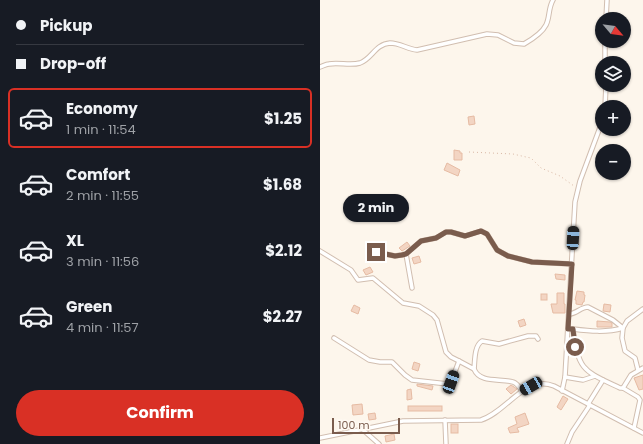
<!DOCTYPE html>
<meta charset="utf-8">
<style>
:root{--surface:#171b24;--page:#242831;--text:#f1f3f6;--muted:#9ea1a6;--line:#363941;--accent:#d93025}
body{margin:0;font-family:Poppins,sans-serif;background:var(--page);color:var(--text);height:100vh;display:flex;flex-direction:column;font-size:15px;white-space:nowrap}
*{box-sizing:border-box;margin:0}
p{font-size:13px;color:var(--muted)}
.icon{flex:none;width:22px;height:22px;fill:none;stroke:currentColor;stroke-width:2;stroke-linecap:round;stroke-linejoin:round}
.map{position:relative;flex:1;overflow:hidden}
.sheet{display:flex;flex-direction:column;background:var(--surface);width:320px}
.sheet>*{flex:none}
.hud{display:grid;align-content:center;height:88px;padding:0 16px;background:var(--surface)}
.needle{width:26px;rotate:119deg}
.controls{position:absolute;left:275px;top:12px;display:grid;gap:8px}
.controls a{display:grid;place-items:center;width:36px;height:36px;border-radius:50%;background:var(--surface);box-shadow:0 1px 3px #0004;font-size:20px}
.scale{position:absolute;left:12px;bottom:10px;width:68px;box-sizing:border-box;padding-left:4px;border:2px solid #7a5c4d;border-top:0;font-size:11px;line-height:14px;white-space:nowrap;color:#7a5c4d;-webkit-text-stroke:3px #fffaf3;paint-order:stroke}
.end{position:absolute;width:18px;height:18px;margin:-9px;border:5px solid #7a5c4d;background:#fff;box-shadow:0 0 0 2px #fff}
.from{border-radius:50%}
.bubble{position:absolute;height:28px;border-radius:14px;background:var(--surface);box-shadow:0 1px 3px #0004;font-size:13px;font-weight:700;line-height:28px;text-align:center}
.car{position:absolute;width:12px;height:24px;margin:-12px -6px;border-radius:5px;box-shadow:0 0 3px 1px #0007;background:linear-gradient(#222 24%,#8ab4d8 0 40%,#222 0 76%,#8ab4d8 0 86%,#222 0)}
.hud b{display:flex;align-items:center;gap:14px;height:38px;font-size:15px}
.hud b+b{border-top:1px solid var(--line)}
.hud i{width:10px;height:10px;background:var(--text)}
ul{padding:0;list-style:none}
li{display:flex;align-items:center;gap:12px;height:60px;margin:0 8px 6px;padding:0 8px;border:2px solid transparent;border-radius:6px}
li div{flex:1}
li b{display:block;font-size:15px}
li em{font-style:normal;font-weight:700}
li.current{border-color:var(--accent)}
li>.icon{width:36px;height:36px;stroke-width:1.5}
.action{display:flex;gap:8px;margin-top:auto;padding:8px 16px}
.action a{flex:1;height:46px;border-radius:24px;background:var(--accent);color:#fff;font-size:16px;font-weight:700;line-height:46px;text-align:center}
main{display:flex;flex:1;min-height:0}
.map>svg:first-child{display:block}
.building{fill:#f3d5c3;stroke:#e6bba3}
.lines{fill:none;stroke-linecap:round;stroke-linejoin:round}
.minor-casing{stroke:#d1beb0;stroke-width:5.5}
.path{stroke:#d9b8a5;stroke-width:1;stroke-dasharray:1 3;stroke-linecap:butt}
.minor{stroke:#fff;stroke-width:3.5}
.route{stroke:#7a5c4d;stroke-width:5}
</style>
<main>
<section class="sheet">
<div class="hud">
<b><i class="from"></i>Pickup</b>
<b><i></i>Drop-off</b>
</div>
<ul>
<li class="current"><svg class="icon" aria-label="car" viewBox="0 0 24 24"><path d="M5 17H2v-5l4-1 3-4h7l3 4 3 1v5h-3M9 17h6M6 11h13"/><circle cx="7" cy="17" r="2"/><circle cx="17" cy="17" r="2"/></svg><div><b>Economy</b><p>1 min · 11:54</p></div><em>$1.25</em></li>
<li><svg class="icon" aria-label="car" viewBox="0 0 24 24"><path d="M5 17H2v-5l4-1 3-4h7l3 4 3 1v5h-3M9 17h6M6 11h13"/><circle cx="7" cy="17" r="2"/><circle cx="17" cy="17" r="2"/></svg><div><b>Comfort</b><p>2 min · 11:55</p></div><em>$1.68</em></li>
<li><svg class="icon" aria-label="car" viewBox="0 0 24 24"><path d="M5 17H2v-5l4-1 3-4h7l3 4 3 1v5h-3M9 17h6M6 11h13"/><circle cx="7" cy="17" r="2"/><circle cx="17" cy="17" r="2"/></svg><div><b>XL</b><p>3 min · 11:56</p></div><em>$2.12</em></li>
<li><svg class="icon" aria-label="car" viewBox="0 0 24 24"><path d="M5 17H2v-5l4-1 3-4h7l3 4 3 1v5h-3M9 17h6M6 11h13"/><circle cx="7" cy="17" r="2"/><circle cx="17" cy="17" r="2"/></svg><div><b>Green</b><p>4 min · 11:57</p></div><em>$2.27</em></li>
</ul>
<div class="action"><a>Confirm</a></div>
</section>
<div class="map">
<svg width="323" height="444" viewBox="0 0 323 444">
<rect width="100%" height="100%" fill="#fdf6ec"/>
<g class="building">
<path d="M 154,116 L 155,124 L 149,125 L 148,117 Z"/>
<path d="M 134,150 L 140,151 L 140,153 L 142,153 L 142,160 L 134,160 Z"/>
<path d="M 127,163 L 140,170 L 138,176 L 124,170 Z"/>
<path d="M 87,242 L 90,246 L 82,251 L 79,248 Z"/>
<path d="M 99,256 L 101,262 L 94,264 L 92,258 Z"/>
<path d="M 50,267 L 53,272 L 46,275 L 43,270 Z"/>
<path d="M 235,274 L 245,275 L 245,280 L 236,279 Z"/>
<path d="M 257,291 L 264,292 L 264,295 L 265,295 L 264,302 L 263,302 L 262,305 L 256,304 L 256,300 L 255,300 Z"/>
<path d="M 237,293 L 244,293 L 244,304 L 245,304 L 245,313 L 233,313 L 231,304 L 237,304 Z"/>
<rect x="221" y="294" width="6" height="6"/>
<path d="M 284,304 L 291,305 L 290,312 L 283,311 Z"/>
<path d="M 34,305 L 40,308 L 38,314 L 31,311 Z"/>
<path d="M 204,319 L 206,325 L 200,327 L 198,321 Z"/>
<path d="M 277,321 L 290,322 L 292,323 L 292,327 L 277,327 Z"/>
<path d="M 94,362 L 100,364 L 98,371 L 92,369 Z"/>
<path d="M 323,375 L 323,389 L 319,390 L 314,378 Z"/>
<path d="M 97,384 L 113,386 L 112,390 L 97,386 Z"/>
<path d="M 191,385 L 197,389 L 191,394 L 186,389 Z"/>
<path d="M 91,389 L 92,399 L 87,400 L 87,390 Z"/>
<path d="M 243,396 L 248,399 L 241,410 L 237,407 Z"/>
<path d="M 42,404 L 43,414 L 33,415 L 32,405 Z"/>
<rect x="88" y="406" width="34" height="5"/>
<path d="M 55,413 L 56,419 L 49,420 L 48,414 Z"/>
<path d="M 205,413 L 209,424 L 197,428 L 199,432 L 190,433 L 188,428 L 197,424 L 195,417 Z"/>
<rect x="131" y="424" width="7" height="9"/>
<path d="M 74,434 L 75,440 L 66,442 L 65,436 Z"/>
</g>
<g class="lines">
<g class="minor-casing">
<g id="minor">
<path d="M 286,19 L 287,0"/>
<path d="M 285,63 L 285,41"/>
<path d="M 0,67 C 3,66 6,64 9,64 C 19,62 30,66 40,63 C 52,59 55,44 70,43 C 80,43 87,49 97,50 L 167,34 L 178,35 L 194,43 L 204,44 C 211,40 222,33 226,25 C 230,17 228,9 233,0"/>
<path d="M 285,107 L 286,85"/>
<path d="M 0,251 L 31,270 L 38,280 L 53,278 L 83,303 L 99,306 L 113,315 L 117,320 L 126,352 L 131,357 L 139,361"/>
<path d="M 56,252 L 75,256 L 81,255 L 86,254 L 101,241 L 116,238 L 126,232 L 131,232 L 145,236 L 161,231 L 167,234 L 177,250 L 188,256 L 212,262 L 252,264"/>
<path d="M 86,254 L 92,288"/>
<path d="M 249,314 C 256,314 261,307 268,307 L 293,320 L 303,328 L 302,338 L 305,351 L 315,358 L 318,370"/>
<path d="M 248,329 L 253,329 C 258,371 264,371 300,388 L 303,388"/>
<path d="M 253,329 C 269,331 286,333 303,328 L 307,321 L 323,309"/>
<path d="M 14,338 L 49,360 L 60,362 L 72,362 L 85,375 L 92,380 L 128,384 L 131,382 L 139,361 L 154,369 C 155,361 154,346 162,341 L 179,344 L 208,336 L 216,336 L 218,339"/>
<path d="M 154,369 C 160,384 181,378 193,382 C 197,383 200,388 202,391"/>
<path d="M 245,377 L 263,380 L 275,376"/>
<path d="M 242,391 L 245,377 L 255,202 L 260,181 L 282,122"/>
<path d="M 268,404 L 283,380"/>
<path d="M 125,420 L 126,444"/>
<path d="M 314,428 L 320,400 L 318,397 L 303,388 L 311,375 L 323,368"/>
<path d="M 42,429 L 59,444"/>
<path d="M 0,438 L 83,421 L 161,420 C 187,412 205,374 234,386 L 323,433"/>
<path d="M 247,444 L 252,432 L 270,405"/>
</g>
</g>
<path class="path" d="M 149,152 L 193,154 L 206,157 L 211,158 L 221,168 L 240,176 L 254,186"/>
<use href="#minor" class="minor"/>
</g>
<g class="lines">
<path class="route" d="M 56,252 L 75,256 L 82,255 L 86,254 L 101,241 L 116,238 L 126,232 L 131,232 L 145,236 L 161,231 L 167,234 L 177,250 L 188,256 L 212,262 L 252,264 L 248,329 L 253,329 L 255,347"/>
</g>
</svg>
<div class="controls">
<a><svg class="needle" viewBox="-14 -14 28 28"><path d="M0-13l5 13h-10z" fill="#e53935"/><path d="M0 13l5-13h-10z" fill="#9ea1a6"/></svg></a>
<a><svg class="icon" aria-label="layers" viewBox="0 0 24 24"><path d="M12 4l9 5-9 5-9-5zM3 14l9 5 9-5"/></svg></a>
<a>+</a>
<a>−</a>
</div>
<div class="scale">100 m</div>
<i class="end from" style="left:255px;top:347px"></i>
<i class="end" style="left:56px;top:252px"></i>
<div class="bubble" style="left:23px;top:194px;width:66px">2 min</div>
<i class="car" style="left:253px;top:238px;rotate:3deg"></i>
<i class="car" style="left:131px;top:382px;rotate:20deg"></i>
<i class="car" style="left:211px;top:386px;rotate:240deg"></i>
</div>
</main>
